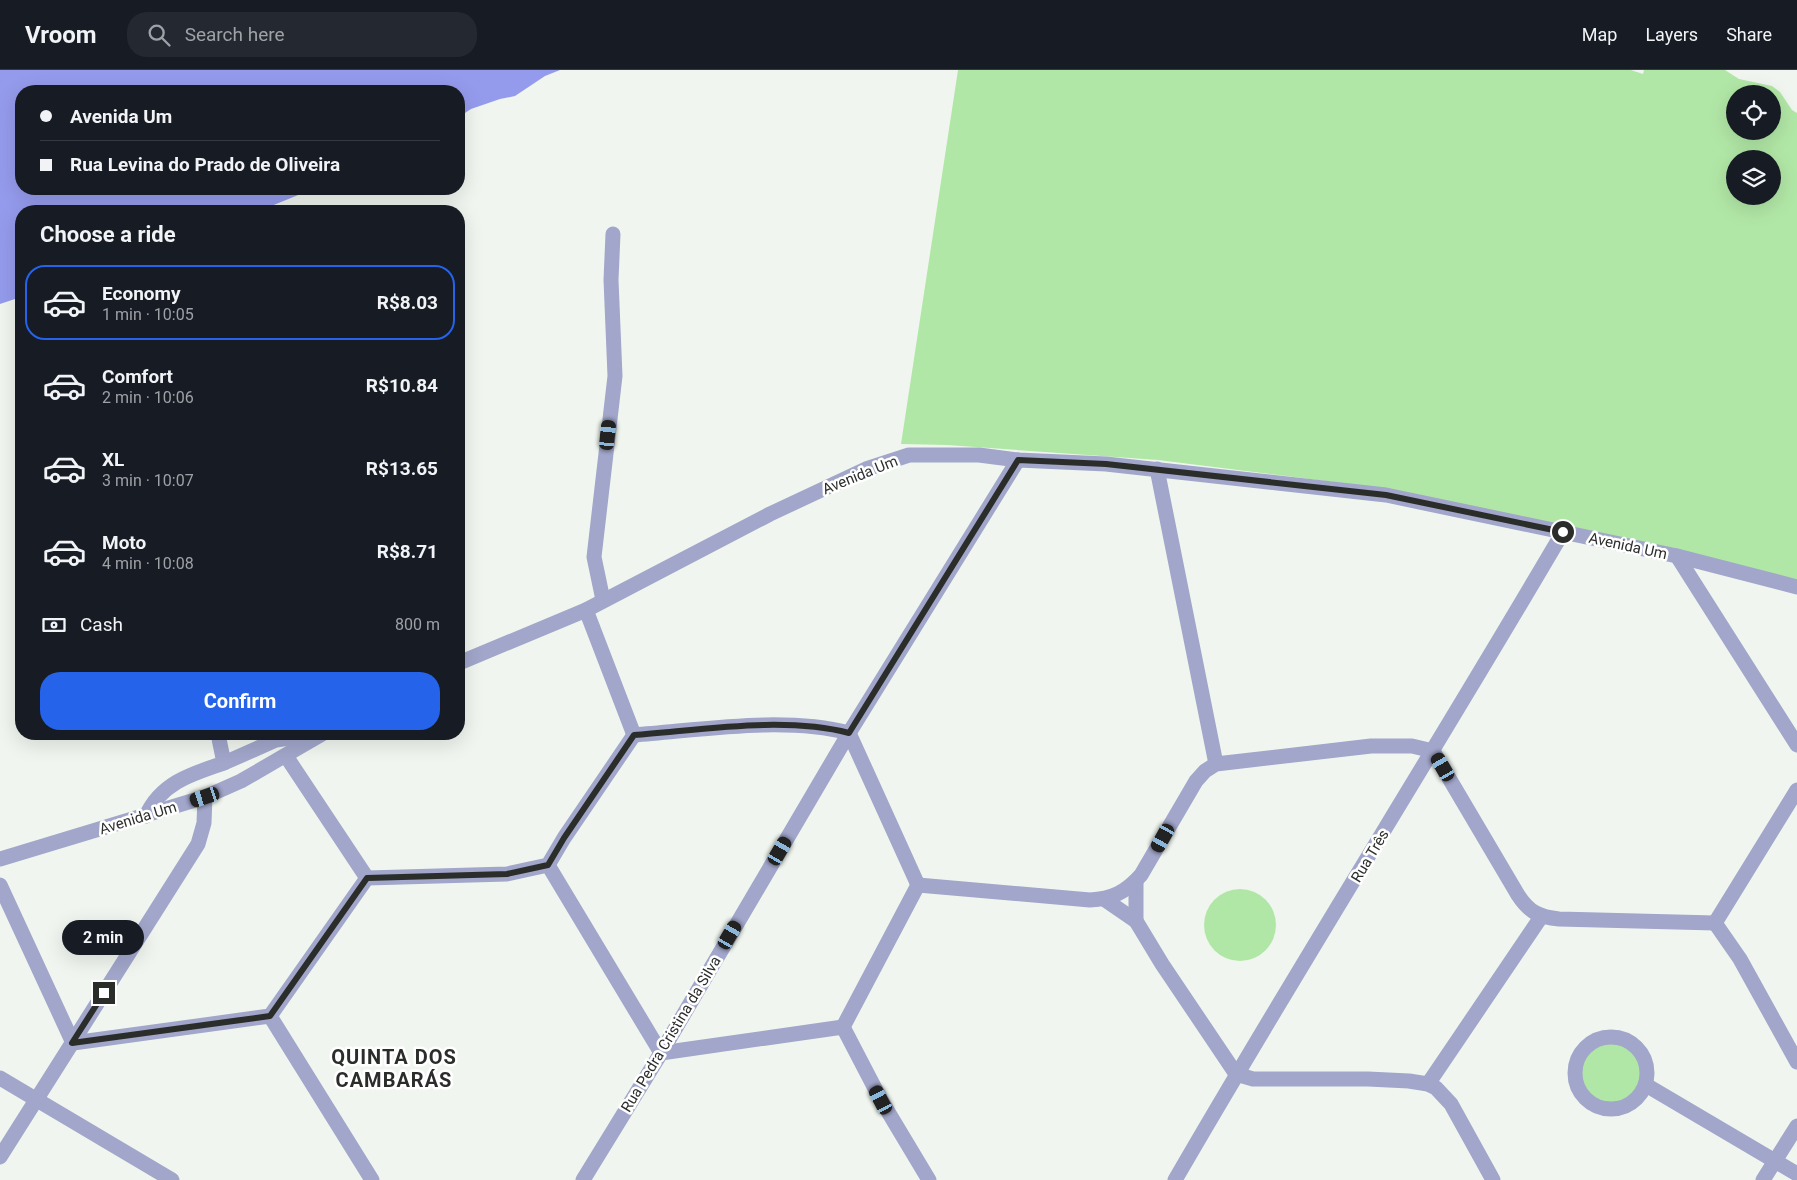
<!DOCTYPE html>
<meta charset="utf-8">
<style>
:root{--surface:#171b24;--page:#242831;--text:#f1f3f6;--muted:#9ea1a6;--line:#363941;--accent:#2563eb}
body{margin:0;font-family:Roboto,sans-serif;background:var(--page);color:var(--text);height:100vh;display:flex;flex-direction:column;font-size:19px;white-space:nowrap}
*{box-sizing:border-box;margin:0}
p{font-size:16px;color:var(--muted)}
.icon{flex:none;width:28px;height:28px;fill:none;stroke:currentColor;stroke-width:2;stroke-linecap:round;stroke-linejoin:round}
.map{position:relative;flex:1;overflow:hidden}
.details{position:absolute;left:15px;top:135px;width:450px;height:535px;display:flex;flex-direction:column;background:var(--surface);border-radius:20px;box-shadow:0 5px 20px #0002}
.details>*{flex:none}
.top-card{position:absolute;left:15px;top:15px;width:450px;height:110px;border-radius:20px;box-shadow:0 5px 20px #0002;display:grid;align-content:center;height:110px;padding:0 25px;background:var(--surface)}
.buttons{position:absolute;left:1726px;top:15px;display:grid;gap:10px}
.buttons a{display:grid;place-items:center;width:55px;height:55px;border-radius:50%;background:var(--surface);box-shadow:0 5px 20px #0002;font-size:25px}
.end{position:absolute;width:22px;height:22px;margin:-11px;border:6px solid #2b2d2b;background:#fff;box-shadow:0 0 0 2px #fff}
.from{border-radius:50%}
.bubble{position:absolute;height:35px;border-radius:18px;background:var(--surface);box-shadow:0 5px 20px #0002;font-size:16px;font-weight:700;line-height:35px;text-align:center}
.car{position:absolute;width:15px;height:30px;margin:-15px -8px;border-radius:6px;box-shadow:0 0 4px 1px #0007;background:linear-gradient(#222 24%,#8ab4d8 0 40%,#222 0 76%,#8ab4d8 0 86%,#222 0)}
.top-card b{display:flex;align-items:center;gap:18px;height:48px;font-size:19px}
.top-card b+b{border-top:1px solid var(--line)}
.top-card i{width:12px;height:12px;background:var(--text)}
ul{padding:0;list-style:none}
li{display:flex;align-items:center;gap:15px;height:75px;margin:0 10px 8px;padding:0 15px;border:2px solid transparent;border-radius:20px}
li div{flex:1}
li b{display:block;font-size:19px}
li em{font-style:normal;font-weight:700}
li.selected{border-color:var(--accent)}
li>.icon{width:45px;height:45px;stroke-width:1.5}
h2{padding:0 25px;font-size:22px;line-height:60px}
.pay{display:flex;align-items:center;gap:12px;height:55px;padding:0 25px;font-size:19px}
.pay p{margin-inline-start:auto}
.action{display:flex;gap:10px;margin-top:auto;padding:10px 25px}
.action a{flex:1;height:58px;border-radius:20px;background:var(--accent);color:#fff;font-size:20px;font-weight:700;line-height:58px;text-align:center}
header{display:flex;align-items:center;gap:30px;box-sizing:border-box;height:70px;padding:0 25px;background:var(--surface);border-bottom:1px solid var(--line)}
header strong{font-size:24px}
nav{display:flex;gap:28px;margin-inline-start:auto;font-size:18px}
.search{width:350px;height:45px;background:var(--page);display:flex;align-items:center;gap:12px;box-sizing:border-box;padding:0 18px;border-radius:20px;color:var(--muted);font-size:19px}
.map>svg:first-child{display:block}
.green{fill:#b1e7a6;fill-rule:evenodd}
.water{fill:#959bec}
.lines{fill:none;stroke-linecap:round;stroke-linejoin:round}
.minor{stroke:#a1a6ca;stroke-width:15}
.route{stroke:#2b2d2b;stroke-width:6}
.labels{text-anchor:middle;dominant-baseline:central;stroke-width:5;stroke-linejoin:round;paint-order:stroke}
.street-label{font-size:15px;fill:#2b2d2b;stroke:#fff}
.district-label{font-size:20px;font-weight:bold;letter-spacing:1px;fill:#2b2d2b;stroke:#fff}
</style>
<header>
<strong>Vroom</strong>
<div class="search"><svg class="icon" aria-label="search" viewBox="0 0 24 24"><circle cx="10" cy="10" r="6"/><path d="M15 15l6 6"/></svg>Search here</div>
<nav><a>Map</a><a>Layers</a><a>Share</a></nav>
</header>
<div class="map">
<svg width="1797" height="1110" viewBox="0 0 1797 1110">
<rect width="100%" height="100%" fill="#f0f6ef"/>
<g class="green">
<path d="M 958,0 L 1631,0 L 1643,4 L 1644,0 L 1725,0 L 1739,9 L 1772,16 L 1780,22 L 1792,40 L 1797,43 L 1797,511 L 1381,418 L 1158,390 L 947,375 L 901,374 ZM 1735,24 L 1772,24 L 1772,61 L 1735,61 ZM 1735,89 L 1772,89 L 1772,126 L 1735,126 Z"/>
<circle cx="1240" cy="855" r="36"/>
<circle cx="1611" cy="1003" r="32"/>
</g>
<path class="water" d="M 0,0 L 560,0 L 545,6 L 515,26 L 500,29 L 471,39 L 459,47 L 459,21 L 21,21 L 21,119 L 313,119 L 259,141 L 21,141 L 21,227 L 0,234 Z"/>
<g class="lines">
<g class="minor">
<path d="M 1157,399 L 1216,694"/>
<path d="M 1677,486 L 1797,675"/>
<path d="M 603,530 L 594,487 L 615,306 L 611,210 L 613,164"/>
<path d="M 586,540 L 634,665"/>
<path d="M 459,593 L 586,540 L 770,444 L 866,399 L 909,385 L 979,385 L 1018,390 L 1106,394 L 1386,425 L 1677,486 L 1797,517"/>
<path d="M 849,663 L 918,815"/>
<path d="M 634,665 C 702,660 783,646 849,663"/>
<path d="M 286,686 L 367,808"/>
<path d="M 224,693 L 276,670 L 315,664"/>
<path d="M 146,746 C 161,713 191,704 224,693 L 218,664"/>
<path d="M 0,789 L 205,727 L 241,711 L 322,664"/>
<path d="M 548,795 L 661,983 L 843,957"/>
<path d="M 367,808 L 507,804 L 548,795 L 564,768 L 634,665"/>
<path d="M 1136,811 L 1136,851"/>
<path d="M 0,815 L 73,973 L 270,946 L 367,808"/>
<path d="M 918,815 L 1090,830 C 1112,829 1126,822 1141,805 L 1196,711 L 1205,701 L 1216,694 L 1371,676 L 1412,676 L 1433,681 L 1518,825 C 1529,842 1539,847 1559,849 L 1715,853"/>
<path d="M 1104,829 L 1136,851 L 1162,894 L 1236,1004 L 1253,1009 L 1368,1009 L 1409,1011 L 1428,1014 L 1436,1018 L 1451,1034 L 1493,1110"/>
<path d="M 1715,853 L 1740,889 L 1797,992"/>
<path d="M 1715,853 L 1797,720"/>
<path d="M 270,946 L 372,1110"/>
<path d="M 843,957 L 881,1030 L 929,1110"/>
<path d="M 843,957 L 918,815"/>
<circle cx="1611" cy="1003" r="36"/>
<path d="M 0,1008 L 172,1110"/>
<path d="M 1428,1014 L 1541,847"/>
<path d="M 1646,1015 L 1797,1104"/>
<path d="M 0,1087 L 198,774 L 204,753 L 205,727"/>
<path d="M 583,1110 L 661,983 L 849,663 L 1018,390"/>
<path d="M 1175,1110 C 1301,892 1436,679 1563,462"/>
<path d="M 1763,1110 L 1797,1056"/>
</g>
</g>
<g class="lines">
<path class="route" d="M 104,923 L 72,973 L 270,946 L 367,808 L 507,804 L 548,795 L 564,768 L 634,665 C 701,660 784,646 849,663 L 1018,390 L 1106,394 L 1386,425 L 1563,462"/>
</g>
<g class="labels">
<g class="street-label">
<text transform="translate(860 405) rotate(-22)">Avenida Um</text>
<text transform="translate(1628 476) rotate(12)">Avenida Um</text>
<text transform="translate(138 748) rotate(-17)">Avenida Um</text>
<text transform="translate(1370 786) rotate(-59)">Rua Três</text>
<text transform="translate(671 964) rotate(-59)">Rua Pedra Cristina da Silva</text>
</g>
<g class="district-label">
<text x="394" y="987">QUINTA DOS<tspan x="394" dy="23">CAMBARÁS</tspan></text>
</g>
</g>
</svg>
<div class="buttons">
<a><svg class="icon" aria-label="locate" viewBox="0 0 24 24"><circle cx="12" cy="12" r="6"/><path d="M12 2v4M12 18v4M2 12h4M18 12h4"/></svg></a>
<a><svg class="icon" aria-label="layers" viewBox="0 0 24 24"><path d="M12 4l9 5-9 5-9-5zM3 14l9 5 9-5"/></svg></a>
</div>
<i class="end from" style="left:1563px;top:462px"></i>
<i class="end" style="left:104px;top:923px"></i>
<div class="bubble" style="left:62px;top:850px;width:82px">2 min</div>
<i class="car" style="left:608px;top:365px;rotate:6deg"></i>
<i class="car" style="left:1443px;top:697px;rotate:330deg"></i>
<i class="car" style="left:205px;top:727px;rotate:252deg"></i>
<i class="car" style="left:1163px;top:768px;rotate:209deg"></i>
<i class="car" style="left:780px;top:781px;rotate:30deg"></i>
<i class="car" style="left:730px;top:865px;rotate:30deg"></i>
<i class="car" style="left:881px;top:1030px;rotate:332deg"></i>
<div class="top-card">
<b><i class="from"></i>Avenida Um</b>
<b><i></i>Rua Levina do Prado de Oliveira</b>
</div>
<section class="details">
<h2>Choose a ride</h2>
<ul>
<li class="selected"><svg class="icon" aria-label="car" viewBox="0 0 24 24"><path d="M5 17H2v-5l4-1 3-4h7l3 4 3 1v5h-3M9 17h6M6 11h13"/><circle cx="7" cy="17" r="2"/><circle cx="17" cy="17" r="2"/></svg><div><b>Economy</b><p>1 min · 10:05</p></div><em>R$8.03</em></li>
<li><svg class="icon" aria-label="car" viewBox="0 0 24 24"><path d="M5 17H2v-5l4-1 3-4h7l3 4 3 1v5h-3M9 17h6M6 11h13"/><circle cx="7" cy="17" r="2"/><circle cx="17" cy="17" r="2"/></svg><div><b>Comfort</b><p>2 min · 10:06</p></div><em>R$10.84</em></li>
<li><svg class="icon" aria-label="car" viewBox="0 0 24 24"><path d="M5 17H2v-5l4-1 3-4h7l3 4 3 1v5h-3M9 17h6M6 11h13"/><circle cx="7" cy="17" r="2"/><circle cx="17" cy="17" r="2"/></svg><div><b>XL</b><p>3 min · 10:07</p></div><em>R$13.65</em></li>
<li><svg class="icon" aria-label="car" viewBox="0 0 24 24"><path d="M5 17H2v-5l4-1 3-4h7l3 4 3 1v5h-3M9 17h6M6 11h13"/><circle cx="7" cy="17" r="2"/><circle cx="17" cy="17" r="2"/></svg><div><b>Moto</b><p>4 min · 10:08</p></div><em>R$8.71</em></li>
</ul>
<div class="pay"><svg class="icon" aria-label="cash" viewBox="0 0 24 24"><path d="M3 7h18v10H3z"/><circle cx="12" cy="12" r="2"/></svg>Cash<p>800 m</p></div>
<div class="action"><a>Confirm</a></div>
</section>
</div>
